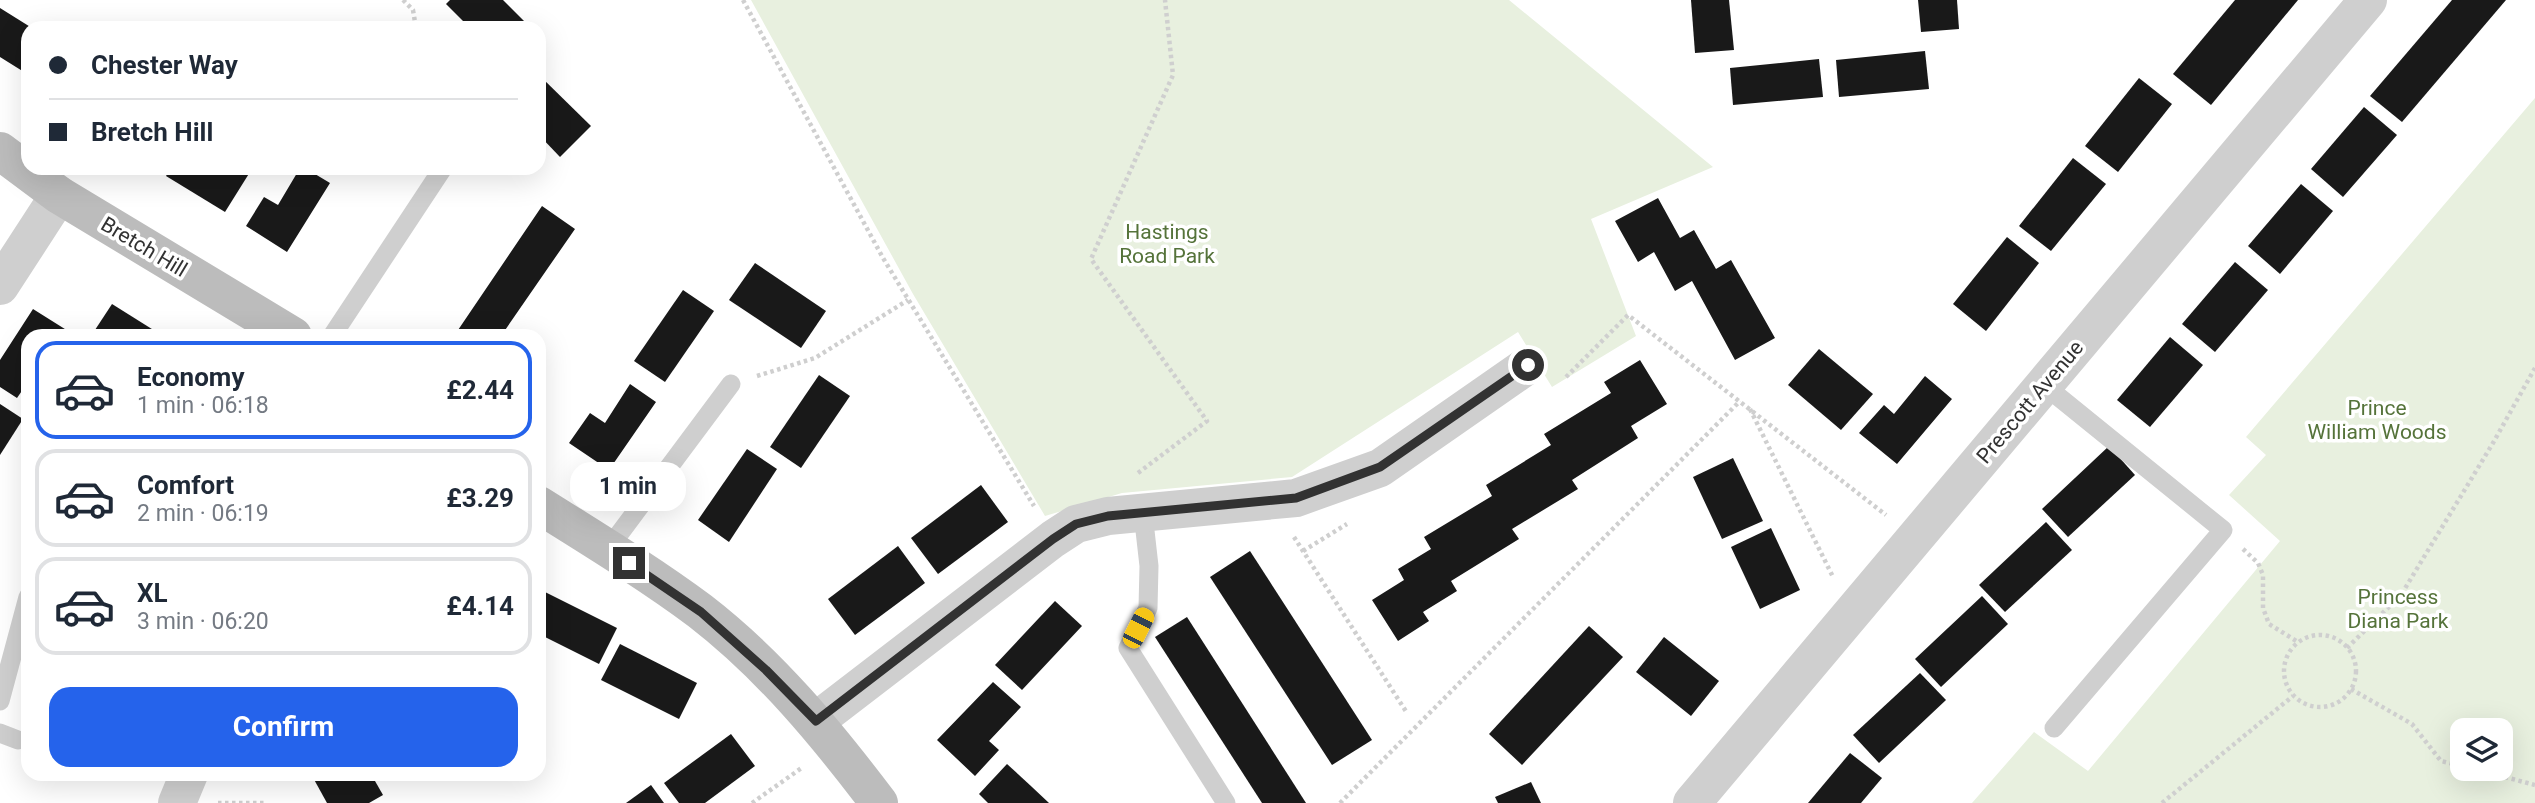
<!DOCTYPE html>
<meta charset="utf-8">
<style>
:root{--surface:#fff;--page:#f2f2f3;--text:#1f2937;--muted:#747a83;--line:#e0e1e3;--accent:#2563eb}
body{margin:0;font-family:Roboto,sans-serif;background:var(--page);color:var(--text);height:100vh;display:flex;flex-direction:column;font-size:26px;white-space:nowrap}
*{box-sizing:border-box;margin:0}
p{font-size:23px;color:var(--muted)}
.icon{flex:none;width:38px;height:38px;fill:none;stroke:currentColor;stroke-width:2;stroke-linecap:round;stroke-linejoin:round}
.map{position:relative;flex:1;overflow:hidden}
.sheet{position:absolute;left:21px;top:329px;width:525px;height:452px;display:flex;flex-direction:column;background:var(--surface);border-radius:21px;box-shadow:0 7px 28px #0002}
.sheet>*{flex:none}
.guide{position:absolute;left:21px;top:21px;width:525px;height:154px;border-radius:21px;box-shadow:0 7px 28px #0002;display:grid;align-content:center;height:154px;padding:0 28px;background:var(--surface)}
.buttons{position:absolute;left:2450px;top:718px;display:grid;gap:14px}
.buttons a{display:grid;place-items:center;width:63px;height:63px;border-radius:14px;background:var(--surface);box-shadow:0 7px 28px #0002;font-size:35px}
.end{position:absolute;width:32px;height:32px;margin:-16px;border:9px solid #323232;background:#fff;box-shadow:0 0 0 4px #fff}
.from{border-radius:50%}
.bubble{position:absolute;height:49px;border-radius:21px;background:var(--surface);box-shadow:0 7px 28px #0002;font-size:23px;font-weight:700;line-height:49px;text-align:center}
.car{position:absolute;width:21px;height:42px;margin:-21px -10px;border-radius:9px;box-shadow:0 0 5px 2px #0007;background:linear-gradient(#f5c518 24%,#345 0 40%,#f5c518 0 76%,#345 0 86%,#f5c518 0)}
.guide b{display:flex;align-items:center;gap:24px;height:66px;font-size:26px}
.guide b+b{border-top:2px solid var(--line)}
.guide i{width:18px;height:18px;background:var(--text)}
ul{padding:12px 0 0;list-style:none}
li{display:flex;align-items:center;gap:21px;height:98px;margin:0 14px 10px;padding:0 14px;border:4px solid var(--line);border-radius:21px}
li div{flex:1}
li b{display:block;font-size:26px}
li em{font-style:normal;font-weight:700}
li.selected{border-color:var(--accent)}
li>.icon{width:63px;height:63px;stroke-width:1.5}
.action{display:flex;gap:14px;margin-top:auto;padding:14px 28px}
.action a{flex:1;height:80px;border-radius:21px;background:var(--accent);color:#fff;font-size:28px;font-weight:700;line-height:80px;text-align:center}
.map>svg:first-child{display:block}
.green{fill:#e8f0df;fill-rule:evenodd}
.building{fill:#191919}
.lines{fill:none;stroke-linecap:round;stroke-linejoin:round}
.path{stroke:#cfcfcf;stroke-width:4.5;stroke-dasharray:3.5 3.5;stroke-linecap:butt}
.lane{stroke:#cfcfcf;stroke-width:19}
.street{stroke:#cfcfcf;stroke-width:38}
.secondary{stroke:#bcbcbc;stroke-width:38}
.route{stroke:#323232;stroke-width:9}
.labels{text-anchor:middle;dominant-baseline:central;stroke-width:7;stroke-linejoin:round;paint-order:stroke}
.park-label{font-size:21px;fill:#55733a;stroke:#fff}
.street-label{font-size:21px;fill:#323232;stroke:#fff}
</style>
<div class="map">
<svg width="2535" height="803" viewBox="0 0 2535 803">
<rect width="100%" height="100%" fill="#fff"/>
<g class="green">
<path d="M 751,0 L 1509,0 L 1713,167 L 1591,219 L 1636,336 L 1552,387 L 1518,332 L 1292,477 L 1122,493 L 1045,516 L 913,294 Z"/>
<path d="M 2535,98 L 2535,803 L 1972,803 L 2034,732 L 2088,771 L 2280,541 L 2229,495 L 2266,455 L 2246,437 ZM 2462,730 L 2501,730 L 2501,768 L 2462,768 Z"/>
</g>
<g class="building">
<path d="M 450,0 L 503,0 L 531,28 L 470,28 L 446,4 Z"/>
<path d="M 1691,0 L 1729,0 L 1734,50 L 1695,53 Z"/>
<path d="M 1918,0 L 1957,0 L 1959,29 L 1921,32 Z"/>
<path d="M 2235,0 L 2298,0 L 2211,105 L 2173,74 Z"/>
<path d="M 2452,0 L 2506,0 L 2402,122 L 2370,96 Z"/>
<path d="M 0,8 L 32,28 L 28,28 L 28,66 L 24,72 L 0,57 Z"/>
<path d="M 1925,51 L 1929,89 L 1839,97 L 1836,60 Z"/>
<path d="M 1819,59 L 1823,97 L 1733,105 L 1730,68 Z"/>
<path d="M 539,75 L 591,126 L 560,157 L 539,135 Z"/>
<path d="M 2139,78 L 2172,104 L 2118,172 L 2085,146 Z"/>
<path d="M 2364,107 L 2397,135 L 2343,197 L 2311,169 Z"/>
<path d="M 2073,158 L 2106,184 L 2051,251 L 2019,226 Z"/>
<path d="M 171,168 L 243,168 L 250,172 L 225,212 L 166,176 Z"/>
<path d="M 300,168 L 305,168 L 330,183 L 287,252 L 246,226 L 264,197 L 278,205 Z"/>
<path d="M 2301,184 L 2333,211 L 2280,274 L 2248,246 Z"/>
<path d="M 1658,198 L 1680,238 L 1694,230 L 1716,269 L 1731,260 L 1775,338 L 1735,360 L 1692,281 L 1675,291 L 1654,252 L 1638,262 L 1615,221 Z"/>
<path d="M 542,206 L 575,229 L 550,265 L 501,336 L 454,336 Z"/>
<path d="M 2007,237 L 2039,263 L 1986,331 L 1953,304 Z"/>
<path d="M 2235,262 L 2268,290 L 2215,352 L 2182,324 Z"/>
<path d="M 755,263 L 826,311 L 801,348 L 729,300 Z"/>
<path d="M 683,290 L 714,311 L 665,382 L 634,361 Z"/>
<path d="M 112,304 L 163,336 L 91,336 Z"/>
<path d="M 33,309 L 76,336 L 28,336 L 28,382 L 17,398 L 0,387 L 0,360 Z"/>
<path d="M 2170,337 L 2203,365 L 2150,427 L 2117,400 Z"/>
<path d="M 1819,349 L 1873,394 L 1841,430 L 1788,385 Z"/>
<path d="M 1640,360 L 1667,404 L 1631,426 L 1638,438 L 1572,480 L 1578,489 L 1512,529 L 1519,539 L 1451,581 L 1457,591 L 1423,612 L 1429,621 L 1398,641 L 1372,600 L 1404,580 L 1398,569 L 1431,549 L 1424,537 L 1492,496 L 1486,485 L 1551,445 L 1544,434 L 1611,393 L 1604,382 Z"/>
<path d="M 819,375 L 850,396 L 801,468 L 770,447 Z"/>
<path d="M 1925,376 L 1952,399 L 1897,464 L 1859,433 L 1884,405 L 1894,414 Z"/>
<path d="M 630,384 L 656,402 L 609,470 L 569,443 L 590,413 L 605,423 Z"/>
<path d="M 0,404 L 23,419 L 0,455 Z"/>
<path d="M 2109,446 L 2135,475 L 2068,537 L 2042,509 Z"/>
<path d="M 747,449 L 777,469 L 729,542 L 698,520 Z"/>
<path d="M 1733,458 L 1763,521 L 1722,539 L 1693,477 Z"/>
<path d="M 981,485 L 1008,522 L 938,574 L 911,538 Z"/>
<path d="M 2046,522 L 2072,550 L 2005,612 L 1979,585 Z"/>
<path d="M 1771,528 L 1800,590 L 1760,609 L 1731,547 Z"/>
<path d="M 898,546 L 925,583 L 855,635 L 828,599 Z"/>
<path d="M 1250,551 L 1372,740 L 1332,765 L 1210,577 Z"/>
<path d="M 539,589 L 617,628 L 599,664 L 539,634 Z"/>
<path d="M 1982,596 L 2008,624 L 1941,687 L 1915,659 Z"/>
<path d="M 1055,601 L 1082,626 L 1022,690 L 995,665 Z"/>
<path d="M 1187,617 L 1306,803 L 1262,803 L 1155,637 Z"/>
<path d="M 1589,626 L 1623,657 L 1522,765 L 1489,734 Z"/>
<path d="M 1664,637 L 1719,681 L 1691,716 L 1636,672 Z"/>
<path d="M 620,644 L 697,683 L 679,719 L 601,680 Z"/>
<path d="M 1920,673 L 1946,700 L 1879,763 L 1853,735 Z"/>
<path d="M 993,682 L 1021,707 L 989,741 L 999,750 L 975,776 L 937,740 Z"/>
<path d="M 731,734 L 755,766 L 705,803 L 679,803 L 664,783 Z"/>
<path d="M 1850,753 L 1882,778 L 1861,803 L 1808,803 Z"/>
<path d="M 1007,764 L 1032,787 L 1049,803 L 988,803 L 979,794 Z"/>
<path d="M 311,774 L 371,774 L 383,795 L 369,803 L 327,803 Z"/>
<path d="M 1531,782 L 1541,803 L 1498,803 L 1495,797 Z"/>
<path d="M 651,785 L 664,803 L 626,803 Z"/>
</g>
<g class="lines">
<g class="path">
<path d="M 403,0 L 413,10 L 416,28"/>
<path d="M 743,0 L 883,258 L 1034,506"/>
<path d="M 757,376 L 815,358 L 908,300"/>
<path d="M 1566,377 L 1628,315 L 1886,515"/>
<path d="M 1750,409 L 1833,577"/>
<path d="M 1138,473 L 1207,421 L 1091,259 L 1173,75 L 1165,0"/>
<path d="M 1294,537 L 1407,713"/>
<path d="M 2243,549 L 2258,563 L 2263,575 L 2263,608 L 2269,624 L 2298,642"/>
<path d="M 1303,551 L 1347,524"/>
<circle cx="2320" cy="671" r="36"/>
<path d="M 2347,648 L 2401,595 L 2493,443 L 2535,368"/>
<path d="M 2351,689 L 2412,724 L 2441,761 L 2462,766"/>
<path d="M 2471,768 L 2535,785"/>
<path d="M 218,803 L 266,803"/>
<path d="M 752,803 L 803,767"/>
<path d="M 1340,803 L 1740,401"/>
<path d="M 2162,803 L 2293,696"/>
</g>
<g class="lane">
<path d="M 332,336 L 443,168"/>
<path d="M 2044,385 L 2223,530 L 2054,728"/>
<path d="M 1143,513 L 1149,566 L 1148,608 L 1128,648 L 1226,803"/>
<path d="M 608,549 L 731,384"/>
<path d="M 0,701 L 28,597"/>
<path d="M 0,733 L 18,740"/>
</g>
<g class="street">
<path d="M 0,286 L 59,195"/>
<path d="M 816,721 L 1053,539 L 1076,524 L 1108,516 L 1296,498 L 1380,468 L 1528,365"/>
<path d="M 177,803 L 189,774"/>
<path d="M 1692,803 L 2368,0"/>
</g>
<g class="secondary">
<path d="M 0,151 L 59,195 L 293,336"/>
<path d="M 539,505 C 593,539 649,573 700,611 C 770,665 826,733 879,803"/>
</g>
</g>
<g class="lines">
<path class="route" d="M 629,563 L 701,612 L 766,670 L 816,721 L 1053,539 L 1076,524 L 1108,516 L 1296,498 L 1380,467 L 1528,365"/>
</g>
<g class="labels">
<g class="park-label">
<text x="1167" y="232">Hastings<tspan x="1167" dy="24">Road Park</tspan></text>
<text x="2377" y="408">Prince<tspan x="2377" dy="24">William Woods</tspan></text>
<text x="2398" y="597">Princess<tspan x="2398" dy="24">Diana Park</tspan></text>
</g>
<g class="street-label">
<text transform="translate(144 247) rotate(31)">Bretch Hill</text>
<text transform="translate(2030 402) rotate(-50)">Prescott Avenue</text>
</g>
</g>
</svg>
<div class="buttons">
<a><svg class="icon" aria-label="layers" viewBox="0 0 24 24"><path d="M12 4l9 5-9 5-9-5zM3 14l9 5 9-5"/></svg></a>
</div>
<i class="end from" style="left:1528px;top:365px"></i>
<i class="end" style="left:629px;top:563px"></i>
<div class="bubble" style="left:570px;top:462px;width:116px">1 min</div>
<i class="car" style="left:1138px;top:628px;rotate:27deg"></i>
<div class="guide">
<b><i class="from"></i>Chester Way</b>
<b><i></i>Bretch Hill</b>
</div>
<section class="sheet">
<ul>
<li class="selected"><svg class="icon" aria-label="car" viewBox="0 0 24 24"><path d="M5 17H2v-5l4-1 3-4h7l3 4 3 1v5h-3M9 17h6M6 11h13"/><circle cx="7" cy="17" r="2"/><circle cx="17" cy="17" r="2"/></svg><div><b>Economy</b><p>1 min · 06:18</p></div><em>£2.44</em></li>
<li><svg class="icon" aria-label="car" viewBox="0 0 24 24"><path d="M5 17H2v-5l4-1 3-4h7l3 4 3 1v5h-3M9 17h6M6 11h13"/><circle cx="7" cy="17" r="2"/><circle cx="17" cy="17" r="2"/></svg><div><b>Comfort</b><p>2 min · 06:19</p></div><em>£3.29</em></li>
<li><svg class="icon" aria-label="car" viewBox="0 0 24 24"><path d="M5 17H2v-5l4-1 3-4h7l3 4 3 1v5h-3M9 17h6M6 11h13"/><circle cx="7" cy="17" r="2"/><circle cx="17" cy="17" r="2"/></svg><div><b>XL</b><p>3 min · 06:20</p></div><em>£4.14</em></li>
</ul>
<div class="action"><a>Confirm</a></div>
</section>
</div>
